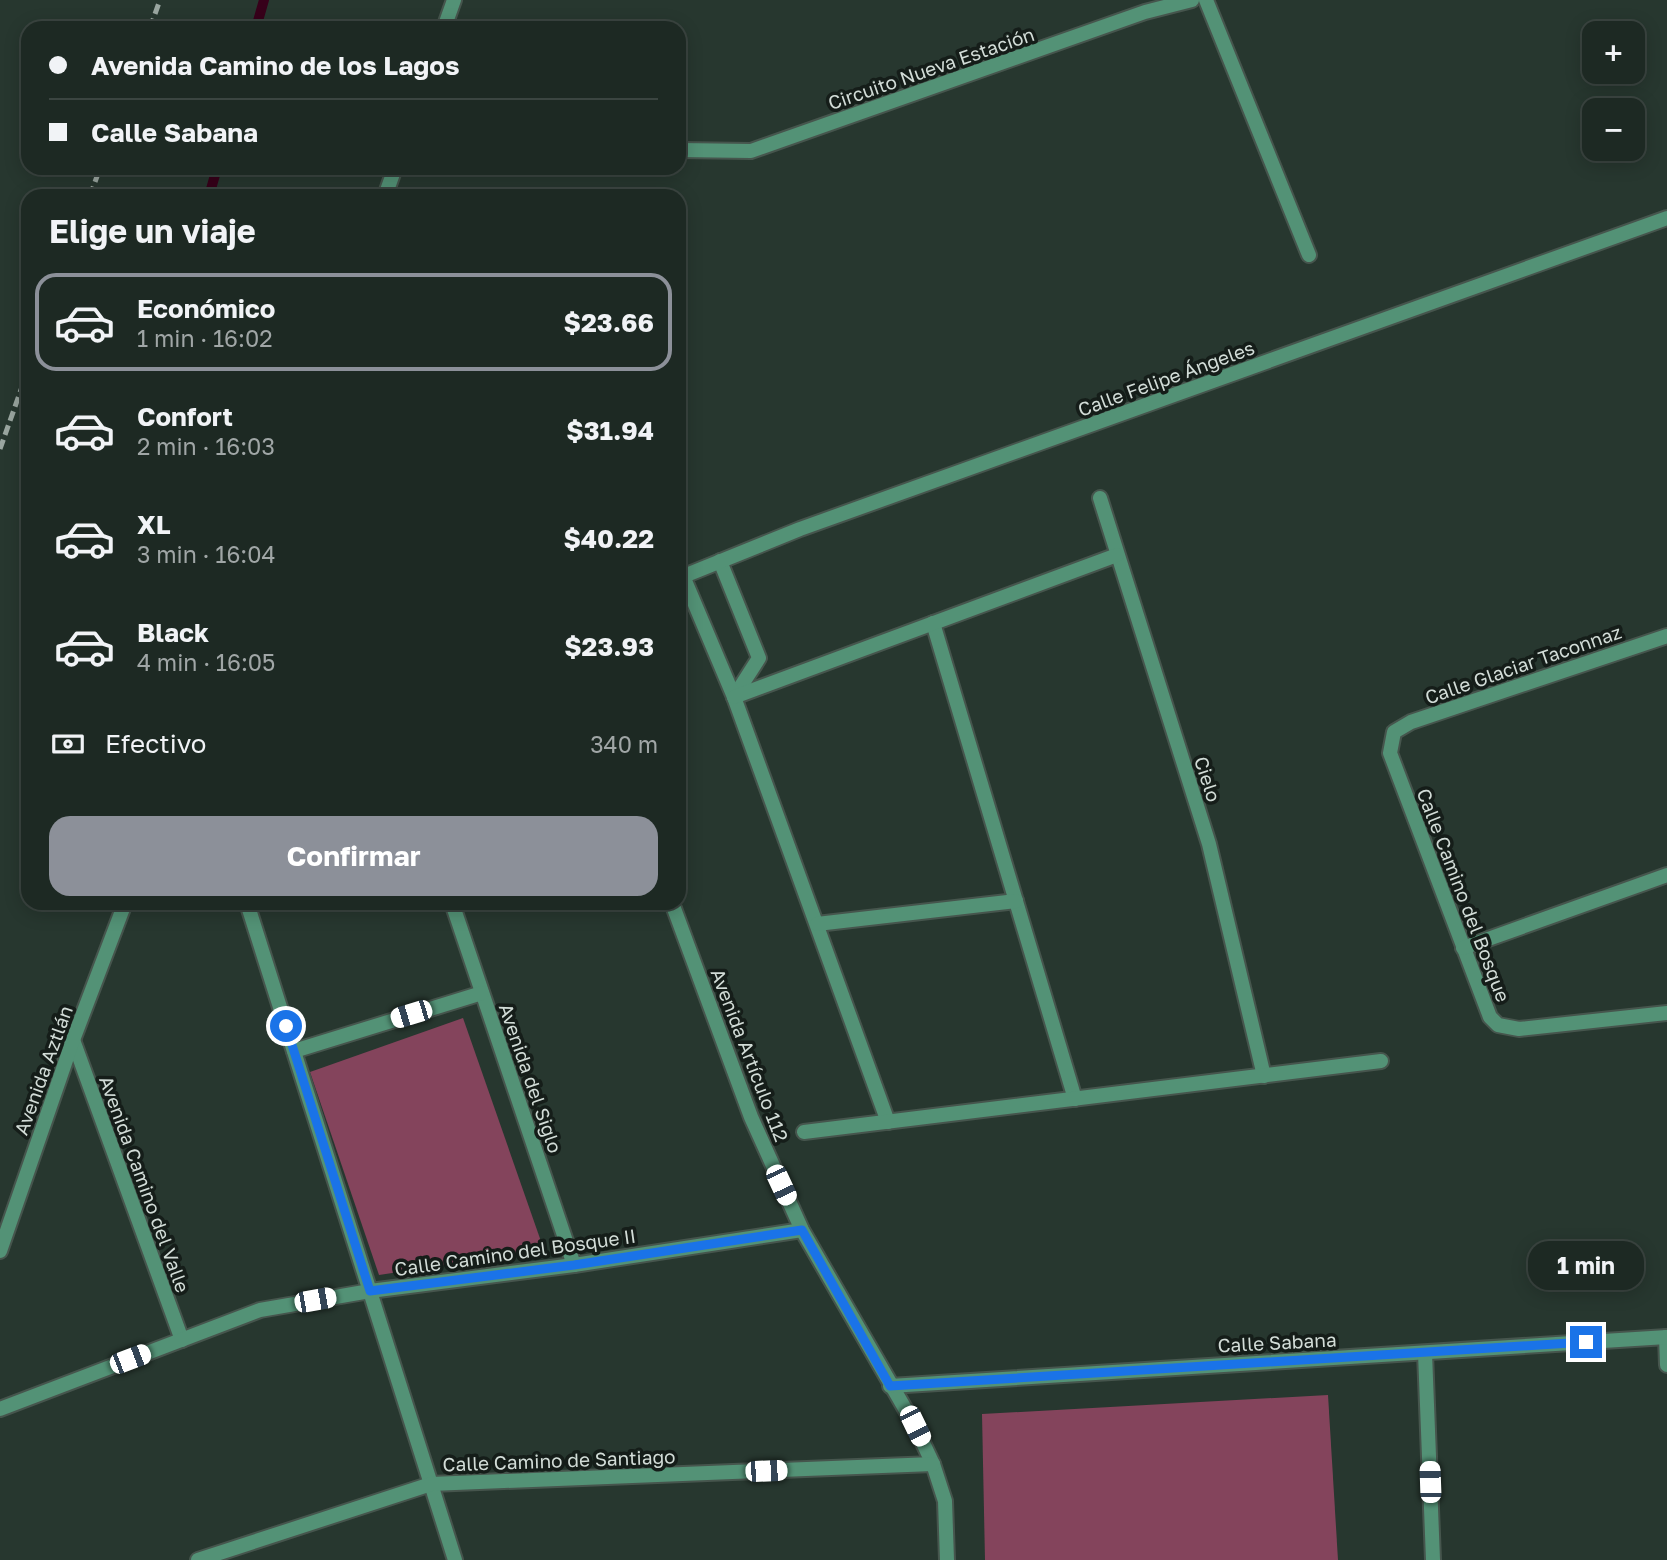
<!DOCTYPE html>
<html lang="es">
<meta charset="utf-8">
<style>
:root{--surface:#1d2923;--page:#2a3530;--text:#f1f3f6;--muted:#a0a6a6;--line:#3b4541;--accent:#8c9099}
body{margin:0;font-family:"Golos Text",sans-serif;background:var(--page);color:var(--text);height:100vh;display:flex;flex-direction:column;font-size:26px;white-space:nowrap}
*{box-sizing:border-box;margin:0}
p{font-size:23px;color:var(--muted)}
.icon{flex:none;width:38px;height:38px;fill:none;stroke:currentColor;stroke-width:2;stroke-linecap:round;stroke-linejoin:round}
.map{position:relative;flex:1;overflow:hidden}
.details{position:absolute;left:21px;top:189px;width:665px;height:721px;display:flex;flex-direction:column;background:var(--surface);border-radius:21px;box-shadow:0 4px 18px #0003,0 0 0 2px var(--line)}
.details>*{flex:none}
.banner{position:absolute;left:21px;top:21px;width:665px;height:154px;border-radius:21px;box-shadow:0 4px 18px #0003,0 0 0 2px var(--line);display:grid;align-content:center;height:154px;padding:0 28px;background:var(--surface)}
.buttons{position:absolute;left:1582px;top:21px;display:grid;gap:14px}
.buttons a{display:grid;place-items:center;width:63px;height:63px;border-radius:14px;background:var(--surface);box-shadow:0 4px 18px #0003,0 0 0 2px var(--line);font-size:35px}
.end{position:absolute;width:32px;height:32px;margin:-16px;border:9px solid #1a73e8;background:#fff;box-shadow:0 0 0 4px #fff}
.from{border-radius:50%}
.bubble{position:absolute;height:49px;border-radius:21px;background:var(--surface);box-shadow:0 4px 18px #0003,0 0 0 2px var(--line);font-size:23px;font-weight:700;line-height:49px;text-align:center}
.car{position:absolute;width:21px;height:42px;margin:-21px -10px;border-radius:9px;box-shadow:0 0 5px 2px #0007;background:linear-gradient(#fff 24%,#345 0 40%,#fff 0 76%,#345 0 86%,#fff 0)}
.banner b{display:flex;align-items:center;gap:24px;height:66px;font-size:26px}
.banner b+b{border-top:2px solid var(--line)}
.banner i{width:18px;height:18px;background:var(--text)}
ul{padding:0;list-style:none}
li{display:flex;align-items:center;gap:21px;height:98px;margin:0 14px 10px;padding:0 14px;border:4px solid transparent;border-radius:21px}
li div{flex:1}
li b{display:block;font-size:26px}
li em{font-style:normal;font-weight:700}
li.on{border-color:var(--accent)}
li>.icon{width:63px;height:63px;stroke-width:1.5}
h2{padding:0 28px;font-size:32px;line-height:84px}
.pay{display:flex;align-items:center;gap:18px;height:77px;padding:0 28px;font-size:26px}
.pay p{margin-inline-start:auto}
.action{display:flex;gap:14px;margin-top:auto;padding:14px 28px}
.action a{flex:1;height:80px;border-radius:21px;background:var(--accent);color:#fff;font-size:28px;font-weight:700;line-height:80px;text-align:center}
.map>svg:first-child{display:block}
.green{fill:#84445c}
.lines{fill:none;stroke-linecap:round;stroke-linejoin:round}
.stream{stroke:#37001a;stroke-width:10}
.street-casing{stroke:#46554d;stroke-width:18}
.street{stroke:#539276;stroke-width:14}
.rail{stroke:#9aa6a0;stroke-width:5;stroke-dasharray:10 5;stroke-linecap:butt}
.route{stroke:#1a73e8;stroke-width:9}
.labels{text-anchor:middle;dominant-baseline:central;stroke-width:7;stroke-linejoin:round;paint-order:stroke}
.street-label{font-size:19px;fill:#d2dcd7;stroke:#151d19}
</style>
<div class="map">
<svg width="1667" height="1560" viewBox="0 0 1667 1560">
<rect width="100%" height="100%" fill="#27372f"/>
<g class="green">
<path d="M 463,1018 L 544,1250 L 379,1275 L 310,1072 Z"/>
<path d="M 1328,1395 L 1338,1560 L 985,1560 L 982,1414 Z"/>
</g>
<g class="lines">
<g class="stream">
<path d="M 256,28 L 264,0"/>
<path d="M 209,196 L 217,168"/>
</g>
<g class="street-casing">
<g id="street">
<path d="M 1206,0 L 1309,255"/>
<path d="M 444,28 L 454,0"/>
<path d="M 679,150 L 751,151 L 1145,12 L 1192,0"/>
<path d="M 385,196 L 395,168"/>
<path d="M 1100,498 L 1209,844 L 1264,1076"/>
<path d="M 720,561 L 759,658 L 734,697"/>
<path d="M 683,576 L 734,697 L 888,1122"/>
<path d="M 679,578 L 800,529 L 1667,218"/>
<path d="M 933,623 L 1075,1099"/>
<path d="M 1667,636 L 1411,722 L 1394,732 L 1390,753 L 1490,1017 L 1498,1025 L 1519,1029 L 1667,1013"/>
<path d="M 734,697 L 1117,555"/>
<path d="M 247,903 L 455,1560"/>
<path d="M 452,903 L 574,1265"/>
<path d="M 672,903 L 751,1117 L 802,1230 L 915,1426 L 933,1464 L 945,1501 L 947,1560"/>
<path d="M 817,924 L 1016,901"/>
<path d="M 1463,948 L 1667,875"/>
<path d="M 73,1040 L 182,1340"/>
<path d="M 294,1051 L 482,993"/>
<path d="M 804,1132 L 1381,1061"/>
<path d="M 0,1251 L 73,1040 L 125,903"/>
<path d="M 1666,1337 L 1667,1365"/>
<path d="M 1425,1353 L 1433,1560"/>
<path d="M 890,1386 L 1667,1337"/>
<path d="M 0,1409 L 260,1310 L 370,1291 L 574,1265 L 802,1230"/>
<path d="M 198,1560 L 431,1484 L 933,1464"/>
</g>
</g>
<use href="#street" class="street"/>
<g class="rail">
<path d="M 150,28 L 160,0"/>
<path d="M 90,196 L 100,168"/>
<path d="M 0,449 L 28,370"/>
</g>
</g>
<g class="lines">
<path class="route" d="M 286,1026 L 370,1291 L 574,1265 L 802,1230 L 890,1386 L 1586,1342"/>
</g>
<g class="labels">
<g class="street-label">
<text transform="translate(931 68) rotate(-19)">Circuito Nueva Estación</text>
<text transform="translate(1166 378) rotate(-20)">Calle Felipe Ángeles</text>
<text transform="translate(1523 664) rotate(-19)">Calle Glaciar Taconnaz</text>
<text transform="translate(1208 779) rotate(72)">Cielo</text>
<text transform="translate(1464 895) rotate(69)">Calle Camino del Bosque</text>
<text transform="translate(750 1055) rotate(69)">Avenida Artículo 112</text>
<text transform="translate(43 1070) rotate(-70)">Avenida Aztlán</text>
<text transform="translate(531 1078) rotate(71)">Avenida del Siglo</text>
<text transform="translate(145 1184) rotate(70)">Avenida Camino del Valle</text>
<text transform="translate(515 1252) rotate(-8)">Calle Camino del Bosque II</text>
<text transform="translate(1277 1342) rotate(-3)">Calle Sabana</text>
<text transform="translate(559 1460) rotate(-2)">Calle Camino de Santiago</text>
</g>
</g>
</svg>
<div class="buttons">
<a>+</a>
<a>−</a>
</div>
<i class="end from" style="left:286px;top:1026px"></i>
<i class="end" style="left:1586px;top:1342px"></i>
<div class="bubble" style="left:1528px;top:1241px;width:116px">1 min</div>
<i class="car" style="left:411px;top:1014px;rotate:253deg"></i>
<i class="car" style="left:781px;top:1185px;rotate:155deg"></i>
<i class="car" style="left:315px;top:1300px;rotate:80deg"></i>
<i class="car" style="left:130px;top:1359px;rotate:69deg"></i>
<i class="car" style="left:915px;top:1426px;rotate:154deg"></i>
<i class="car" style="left:766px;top:1471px;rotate:88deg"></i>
<i class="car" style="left:1430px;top:1482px;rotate:358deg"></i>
<div class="banner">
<b><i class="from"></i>Avenida Camino de los Lagos</b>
<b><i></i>Calle Sabana</b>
</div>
<section class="details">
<h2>Elige un viaje</h2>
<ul>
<li class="on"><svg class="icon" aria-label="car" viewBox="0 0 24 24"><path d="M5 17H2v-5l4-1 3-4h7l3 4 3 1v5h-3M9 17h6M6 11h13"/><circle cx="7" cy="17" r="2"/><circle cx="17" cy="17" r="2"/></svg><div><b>Económico</b><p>1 min · 16:02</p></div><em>$23.66</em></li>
<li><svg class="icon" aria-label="car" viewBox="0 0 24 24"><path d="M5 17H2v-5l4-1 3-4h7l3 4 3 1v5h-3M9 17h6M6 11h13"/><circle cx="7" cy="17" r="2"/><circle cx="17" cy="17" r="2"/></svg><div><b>Confort</b><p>2 min · 16:03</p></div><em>$31.94</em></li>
<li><svg class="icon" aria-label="car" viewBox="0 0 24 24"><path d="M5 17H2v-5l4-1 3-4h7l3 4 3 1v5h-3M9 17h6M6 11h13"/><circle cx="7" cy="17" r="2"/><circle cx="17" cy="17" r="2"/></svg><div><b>XL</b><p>3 min · 16:04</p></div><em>$40.22</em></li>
<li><svg class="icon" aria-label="car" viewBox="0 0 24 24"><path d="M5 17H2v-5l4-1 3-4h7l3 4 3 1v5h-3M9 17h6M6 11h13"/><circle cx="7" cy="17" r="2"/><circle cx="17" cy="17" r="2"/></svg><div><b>Black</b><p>4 min · 16:05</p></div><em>$23.93</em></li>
</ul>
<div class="pay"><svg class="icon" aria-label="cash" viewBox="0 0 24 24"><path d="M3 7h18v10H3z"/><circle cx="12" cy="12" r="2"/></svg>Efectivo<p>340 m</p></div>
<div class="action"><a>Confirmar</a></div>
</section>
</div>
